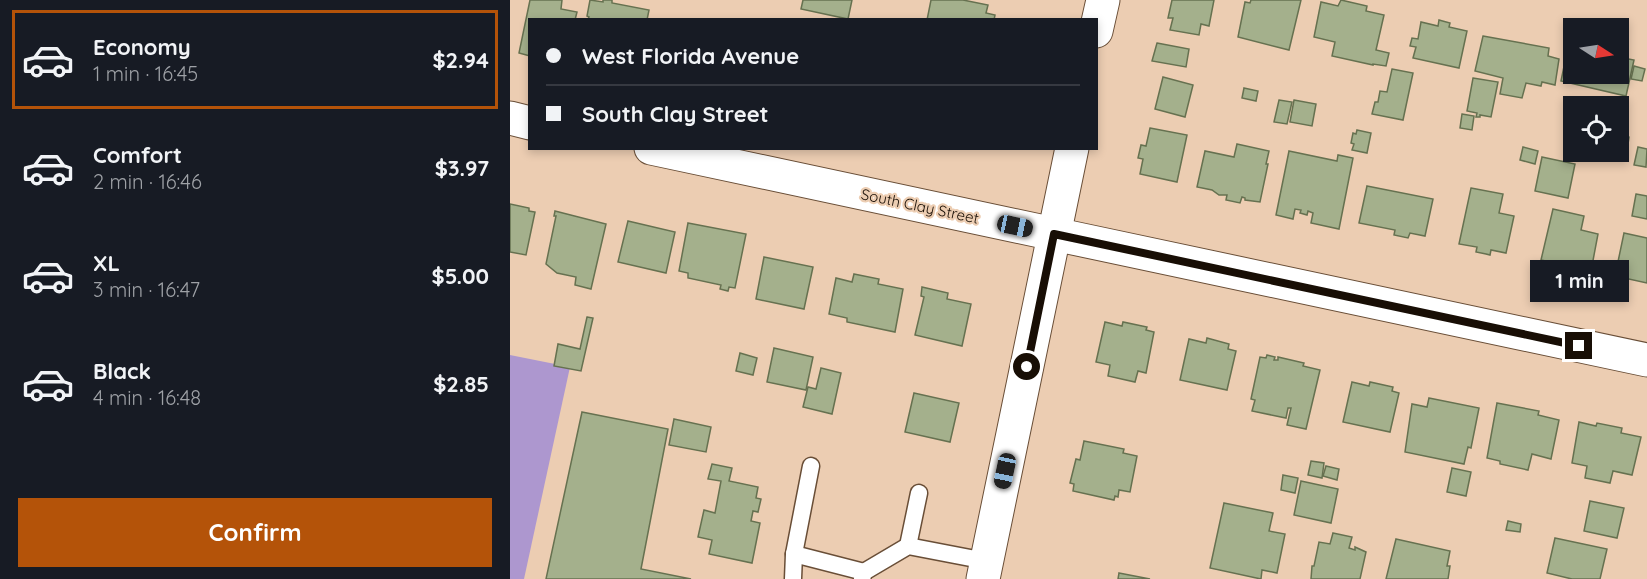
<!DOCTYPE html>
<meta charset="utf-8">
<style>
:root{--surface:#171b24;--page:#20242c;--text:#f1f3f6;--muted:#9ea1a6;--line:#363941;--accent:#b45309}
body{margin:0;font-family:Quicksand,sans-serif;background:var(--page);color:var(--text);height:100vh;display:flex;flex-direction:column;font-size:22px;white-space:nowrap}
*{box-sizing:border-box;margin:0}
p{font-size:20px;color:var(--muted)}
.icon{flex:none;width:33px;height:33px;fill:none;stroke:currentColor;stroke-width:2;stroke-linecap:round;stroke-linejoin:round}
.map{position:relative;flex:1;overflow:hidden}
.panel{display:flex;flex-direction:column;background:var(--surface);width:510px}
.panel>*{flex:none}
.hud{position:absolute;left:18px;top:18px;width:570px;height:132px;border-radius:0px;box-shadow:0 3px 9px #0003;display:grid;align-content:center;height:132px;padding:0 18px;background:var(--surface)}
.needle{width:39px;rotate:102deg}
.buttons{position:absolute;left:1053px;top:18px;display:grid;gap:12px}
.buttons a{display:grid;place-items:center;width:66px;height:66px;border-radius:0px;background:var(--surface);box-shadow:0 3px 9px #0003;font-size:30px}
.end{position:absolute;width:27px;height:27px;margin:-14px;border:8px solid #180e05;background:#fff;box-shadow:0 0 0 3px #fff}
.from{border-radius:50%}
.bubble{position:absolute;height:42px;border-radius:0px;background:var(--surface);box-shadow:0 3px 9px #0003;font-size:20px;font-weight:700;line-height:42px;text-align:center}
.car{position:absolute;width:18px;height:36px;margin:-18px -9px;border-radius:8px;box-shadow:0 0 4px 2px #0007;background:linear-gradient(#222 24%,#8ab4d8 0 40%,#222 0 76%,#8ab4d8 0 86%,#222 0)}
.hud b{display:flex;align-items:center;gap:21px;height:57px;font-size:22px}
.hud b+b{border-top:2px solid var(--line)}
.hud i{width:15px;height:15px;background:var(--text)}
ul{padding:10px 0 0;list-style:none}
li{display:flex;align-items:center;gap:18px;height:99px;margin:0 12px 9px;padding:0 6px;border:3px solid transparent;border-radius:0px}
li div{flex:1}
li b{display:block;font-size:22px}
li em{font-style:normal;font-weight:700}
li.active{border-color:var(--accent)}
li>.icon{width:54px;height:54px;stroke-width:1.5}
.cta{display:flex;gap:12px;margin-top:auto;padding:12px 18px}
.cta a{flex:1;height:69px;border-radius:0px;background:var(--accent);color:#fff;font-size:24px;font-weight:700;line-height:69px;text-align:center}
main{display:flex;flex:1;min-height:0}
.map>svg:first-child{display:block}
.green{fill:#ad97cf}
.building{fill:#a4b08c;stroke:#667150;stroke-width:1.5}
.lines{fill:none;stroke-linecap:round;stroke-linejoin:round}
.service-casing{stroke:#694e37;stroke-width:19}
.minor-casing{stroke:#694e37;stroke-width:35}
.tertiary-casing{stroke:#694e37;stroke-width:35}
.service{stroke:#fff;stroke-width:16}
.minor{stroke:#fff;stroke-width:33}
.tertiary{stroke:#fff;stroke-width:33}
.route{stroke:#180e05;stroke-width:8}
.labels{text-anchor:middle;dominant-baseline:central;stroke-width:4.5;stroke-linejoin:round;paint-order:stroke}
.street-label{font-size:15px;fill:#180e05;stroke:#eccdb2}
</style>
<main>
<section class="panel">
<ul>
<li class="active"><svg class="icon" aria-label="car" viewBox="0 0 24 24"><path d="M5 17H2v-5l4-1 3-4h7l3 4 3 1v5h-3M9 17h6M6 11h13"/><circle cx="7" cy="17" r="2"/><circle cx="17" cy="17" r="2"/></svg><div><b>Economy</b><p>1 min · 16:45</p></div><em>$2.94</em></li>
<li><svg class="icon" aria-label="car" viewBox="0 0 24 24"><path d="M5 17H2v-5l4-1 3-4h7l3 4 3 1v5h-3M9 17h6M6 11h13"/><circle cx="7" cy="17" r="2"/><circle cx="17" cy="17" r="2"/></svg><div><b>Comfort</b><p>2 min · 16:46</p></div><em>$3.97</em></li>
<li><svg class="icon" aria-label="car" viewBox="0 0 24 24"><path d="M5 17H2v-5l4-1 3-4h7l3 4 3 1v5h-3M9 17h6M6 11h13"/><circle cx="7" cy="17" r="2"/><circle cx="17" cy="17" r="2"/></svg><div><b>XL</b><p>3 min · 16:47</p></div><em>$5.00</em></li>
<li><svg class="icon" aria-label="car" viewBox="0 0 24 24"><path d="M5 17H2v-5l4-1 3-4h7l3 4 3 1v5h-3M9 17h6M6 11h13"/><circle cx="7" cy="17" r="2"/><circle cx="17" cy="17" r="2"/></svg><div><b>Black</b><p>4 min · 16:48</p></div><em>$2.85</em></li>
</ul>
<div class="cta"><a>Confirm</a></div>
</section>
<div class="map">
<svg width="1137" height="579" viewBox="0 0 1137 579">
<rect width="100%" height="100%" fill="#eccdb2"/>
<path class="green" d="M 0,355 L 60,367 L 14,579 L 0,579 Z"/>
<g class="building">
<path d="M 20,0 L 52,0 L 51,9 L 67,12 L 65,20 L 20,20 L 20,56 L 9,53 Z"/>
<path d="M 80,0 L 93,2 L 93,0 L 102,0 L 102,3 L 139,10 L 137,20 L 78,20 L 79,17 L 77,16 Z"/>
<path d="M 293,0 L 342,0 L 338,19 L 291,9 Z"/>
<path d="M 421,0 L 453,0 L 478,5 L 476,13 L 485,15 L 484,20 L 417,20 Z"/>
<path d="M 662,0 L 704,0 L 699,26 L 691,24 L 689,35 L 660,30 L 663,18 L 658,18 Z"/>
<path d="M 741,0 L 791,0 L 779,50 L 728,37 L 735,2 L 740,3 Z"/>
<path d="M 831,0 L 857,6 L 856,11 L 874,15 L 866,50 L 879,53 L 876,66 L 863,64 L 863,65 L 822,56 L 825,42 L 804,37 L 811,2 L 828,6 Z"/>
<path d="M 929,20 L 940,23 L 939,27 L 957,31 L 949,68 L 903,58 L 906,47 L 900,46 L 902,38 L 908,39 L 911,22 L 928,26 Z"/>
<path d="M 973,36 L 1039,48 L 1038,56 L 1049,59 L 1045,85 L 1032,82 L 1031,86 L 1016,83 L 1012,98 L 990,94 L 993,78 L 965,71 Z"/>
<path d="M 647,43 L 679,49 L 676,67 L 642,61 Z"/>
<path d="M 1058,47 L 1064,48 L 1064,74 L 1108,74 L 1108,57 L 1124,60 L 1116,96 L 1051,81 Z"/>
<path d="M 1124,66 L 1135,69 L 1132,81 L 1121,79 Z"/>
<path d="M 882,69 L 903,73 L 893,120 L 862,114 L 865,102 L 868,102 L 870,91 L 877,92 Z"/>
<path d="M 653,77 L 683,85 L 675,117 L 645,109 Z"/>
<path d="M 963,78 L 988,82 L 981,117 L 970,115 L 970,117 L 966,117 L 967,113 L 957,111 Z"/>
<path d="M 734,88 L 748,91 L 746,101 L 732,98 Z"/>
<path d="M 769,100 L 782,102 L 777,124 L 764,122 Z"/>
<path d="M 784,100 L 806,104 L 802,126 L 780,122 Z"/>
<path d="M 952,114 L 964,116 L 962,130 L 950,128 Z"/>
<path d="M 640,128 L 677,135 L 667,182 L 630,174 L 633,159 L 628,158 L 631,145 L 636,146 Z"/>
<path d="M 847,130 L 861,133 L 857,153 L 842,150 L 844,144 L 841,143 L 843,133 L 846,134 Z"/>
<path d="M 1108,135 L 1119,137 L 1117,151 L 1108,150 Z"/>
<path d="M 727,144 L 759,151 L 756,164 L 758,164 L 750,202 L 735,200 L 735,198 L 732,197 L 730,203 L 716,200 L 717,195 L 709,195 L 702,190 L 687,187 L 695,151 L 724,157 Z"/>
<path d="M 1013,147 L 1028,151 L 1025,164 L 1010,160 Z"/>
<path d="M 1128,147 L 1137,149 L 1136,167 L 1124,165 Z"/>
<path d="M 779,151 L 827,161 L 828,155 L 843,158 L 829,229 L 801,223 L 803,213 L 798,211 L 797,215 L 790,213 L 791,210 L 785,209 L 783,219 L 766,215 Z"/>
<path d="M 1032,157 L 1065,164 L 1058,198 L 1025,191 Z"/>
<path d="M 857,186 L 923,199 L 915,236 L 900,233 L 898,238 L 884,235 L 885,230 L 849,223 Z"/>
<path d="M 961,188 L 993,194 L 989,213 L 1004,216 L 996,253 L 981,250 L 980,255 L 976,254 L 966,252 L 967,247 L 949,244 Z"/>
<path d="M 1126,194 L 1137,196 L 1137,219 L 1122,216 Z"/>
<path d="M 0,204 L 19,208 L 19,211 L 25,212 L 16,255 L 0,252 Z"/>
<path d="M 1043,209 L 1074,216 L 1071,230 L 1088,234 L 1081,271 L 1065,267 L 1064,273 L 1049,270 L 1051,264 L 1031,260 Z"/>
<path d="M 45,211 L 96,224 L 81,289 L 65,285 L 66,277 L 47,273 L 36,264 L 46,216 L 44,216 Z"/>
<path d="M 118,221 L 165,232 L 156,273 L 108,262 Z"/>
<path d="M 178,223 L 236,234 L 225,288 L 219,287 L 218,291 L 210,289 L 211,285 L 178,278 L 178,273 L 169,271 Z"/>
<path d="M 1114,233 L 1137,238 L 1137,283 L 1105,276 Z"/>
<path d="M 254,257 L 303,267 L 294,309 L 246,299 Z"/>
<path d="M 344,274 L 369,279 L 368,284 L 393,289 L 385,332 L 337,322 L 337,318 L 319,314 L 326,278 L 342,282 Z"/>
<path d="M 412,287 L 438,293 L 437,299 L 461,304 L 452,346 L 405,335 L 414,297 L 411,296 Z"/>
<path d="M 77,317 L 83,318 L 71,371 L 44,366 L 48,344 L 70,349 Z"/>
<path d="M 595,322 L 612,326 L 613,322 L 637,327 L 636,330 L 644,332 L 636,373 L 628,371 L 625,382 L 598,376 L 600,365 L 586,362 Z"/>
<path d="M 697,338 L 719,344 L 718,349 L 726,351 L 717,390 L 670,380 L 679,339 L 696,343 Z"/>
<path d="M 264,348 L 303,357 L 296,390 L 257,382 Z"/>
<path d="M 230,353 L 247,358 L 243,375 L 226,371 Z"/>
<path d="M 757,355 L 765,357 L 764,360 L 768,360 L 768,357 L 794,363 L 793,366 L 810,370 L 796,429 L 777,425 L 781,408 L 778,408 L 776,418 L 742,411 L 745,400 L 741,399 L 750,357 L 756,358 Z"/>
<path d="M 311,368 L 331,373 L 322,414 L 293,407 L 298,387 L 306,389 Z"/>
<path d="M 842,382 L 859,386 L 860,382 L 883,387 L 882,391 L 889,393 L 880,432 L 833,422 Z"/>
<path d="M 404,393 L 449,403 L 440,442 L 395,432 Z"/>
<path d="M 919,398 L 969,408 L 961,448 L 958,447 L 954,464 L 895,452 L 902,404 L 917,407 Z"/>
<path d="M 987,403 L 1029,411 L 1028,415 L 1049,420 L 1041,459 L 1022,454 L 1018,470 L 990,464 L 990,461 L 977,458 Z"/>
<path d="M 72,412 L 158,429 L 131,569 L 181,579 L 36,579 Z"/>
<path d="M 164,419 L 201,427 L 196,452 L 159,445 Z"/>
<path d="M 1069,422 L 1086,426 L 1087,423 L 1112,428 L 1111,433 L 1131,437 L 1122,475 L 1103,471 L 1100,483 L 1075,478 L 1077,466 L 1062,463 Z"/>
<path d="M 574,441 L 614,449 L 613,453 L 627,456 L 620,492 L 609,490 L 608,497 L 605,496 L 604,500 L 563,491 L 564,484 L 560,483 L 566,459 L 570,460 Z"/>
<path d="M 801,461 L 814,463 L 812,478 L 798,475 Z"/>
<path d="M 202,464 L 222,468 L 219,481 L 248,487 L 246,498 L 251,499 L 248,512 L 243,511 L 241,521 L 250,523 L 242,563 L 199,554 L 202,540 L 188,537 L 194,510 L 205,513 L 211,481 L 198,479 Z"/>
<path d="M 816,466 L 829,469 L 827,480 L 813,476 Z"/>
<path d="M 942,468 L 961,472 L 956,496 L 937,492 Z"/>
<path d="M 773,475 L 788,478 L 785,493 L 771,490 Z"/>
<path d="M 791,481 L 828,489 L 821,523 L 784,515 Z"/>
<path d="M 1080,501 L 1114,508 L 1107,538 L 1074,531 Z"/>
<path d="M 714,503 L 763,513 L 759,531 L 775,534 L 767,573 L 752,570 L 751,579 L 700,568 Z"/>
<path d="M 998,521 L 1011,524 L 1010,532 L 996,530 Z"/>
<path d="M 823,533 L 842,537 L 839,548 L 845,550 L 845,547 L 856,552 L 850,579 L 801,579 L 802,566 L 804,566 L 809,542 L 820,544 Z"/>
<path d="M 1045,538 L 1097,549 L 1090,579 L 1062,579 L 1037,573 Z"/>
<path d="M 886,539 L 940,551 L 937,566 L 940,566 L 938,579 L 876,579 Z"/>
<path d="M 609,573 L 640,579 L 608,579 Z"/>
</g>
<g class="lines">
<g class="service-casing">
<g id="service">
<path d="M 398,546 L 409,493"/>
<path d="M 284,554 L 301,466"/>
<path d="M 283,579 L 284,554 L 354,572"/>
<path d="M 352,579 L 354,572 L 398,546 L 476,561"/>
</g>
</g>
<g class="minor-casing">
<path id="minor" d="M 544,234 L 1137,360"/>
</g>
<g class="tertiary-casing">
<g id="tertiary">
<path d="M 586,31 L 593,0"/>
<path d="M 0,118 L 20,123"/>
<path d="M 141,148 L 544,234"/>
<path d="M 473,579 L 562,148"/>
</g>
</g>
<use href="#service" class="service"/>
<use href="#minor" class="minor"/>
<use href="#tertiary" class="tertiary"/>
</g>
<g class="lines">
<path class="route" d="M 517,367 L 544,234 L 1069,346"/>
</g>
<g class="labels">
<g class="street-label">
<text transform="translate(410 206) rotate(12)">South Clay Street</text>
</g>
</g>
</svg>
<div class="buttons">
<a><svg class="needle" viewBox="-14 -14 28 28"><path d="M0-13l5 13h-10z" fill="#e53935"/><path d="M0 13l5-13h-10z" fill="#9ea1a6"/></svg></a>
<a><svg class="icon" aria-label="locate" viewBox="0 0 24 24"><circle cx="12" cy="12" r="6"/><path d="M12 2v4M12 18v4M2 12h4M18 12h4"/></svg></a>
</div>
<i class="end from" style="left:517px;top:367px"></i>
<i class="end" style="left:1069px;top:346px"></i>
<div class="bubble" style="left:1020px;top:260px;width:99px">1 min</div>
<i class="car" style="left:505px;top:226px;rotate:102deg"></i>
<i class="car" style="left:495px;top:471px;rotate:192deg"></i>
<div class="hud">
<b><i class="from"></i>West Florida Avenue</b>
<b><i></i>South Clay Street</b>
</div>
</div>
</main>
